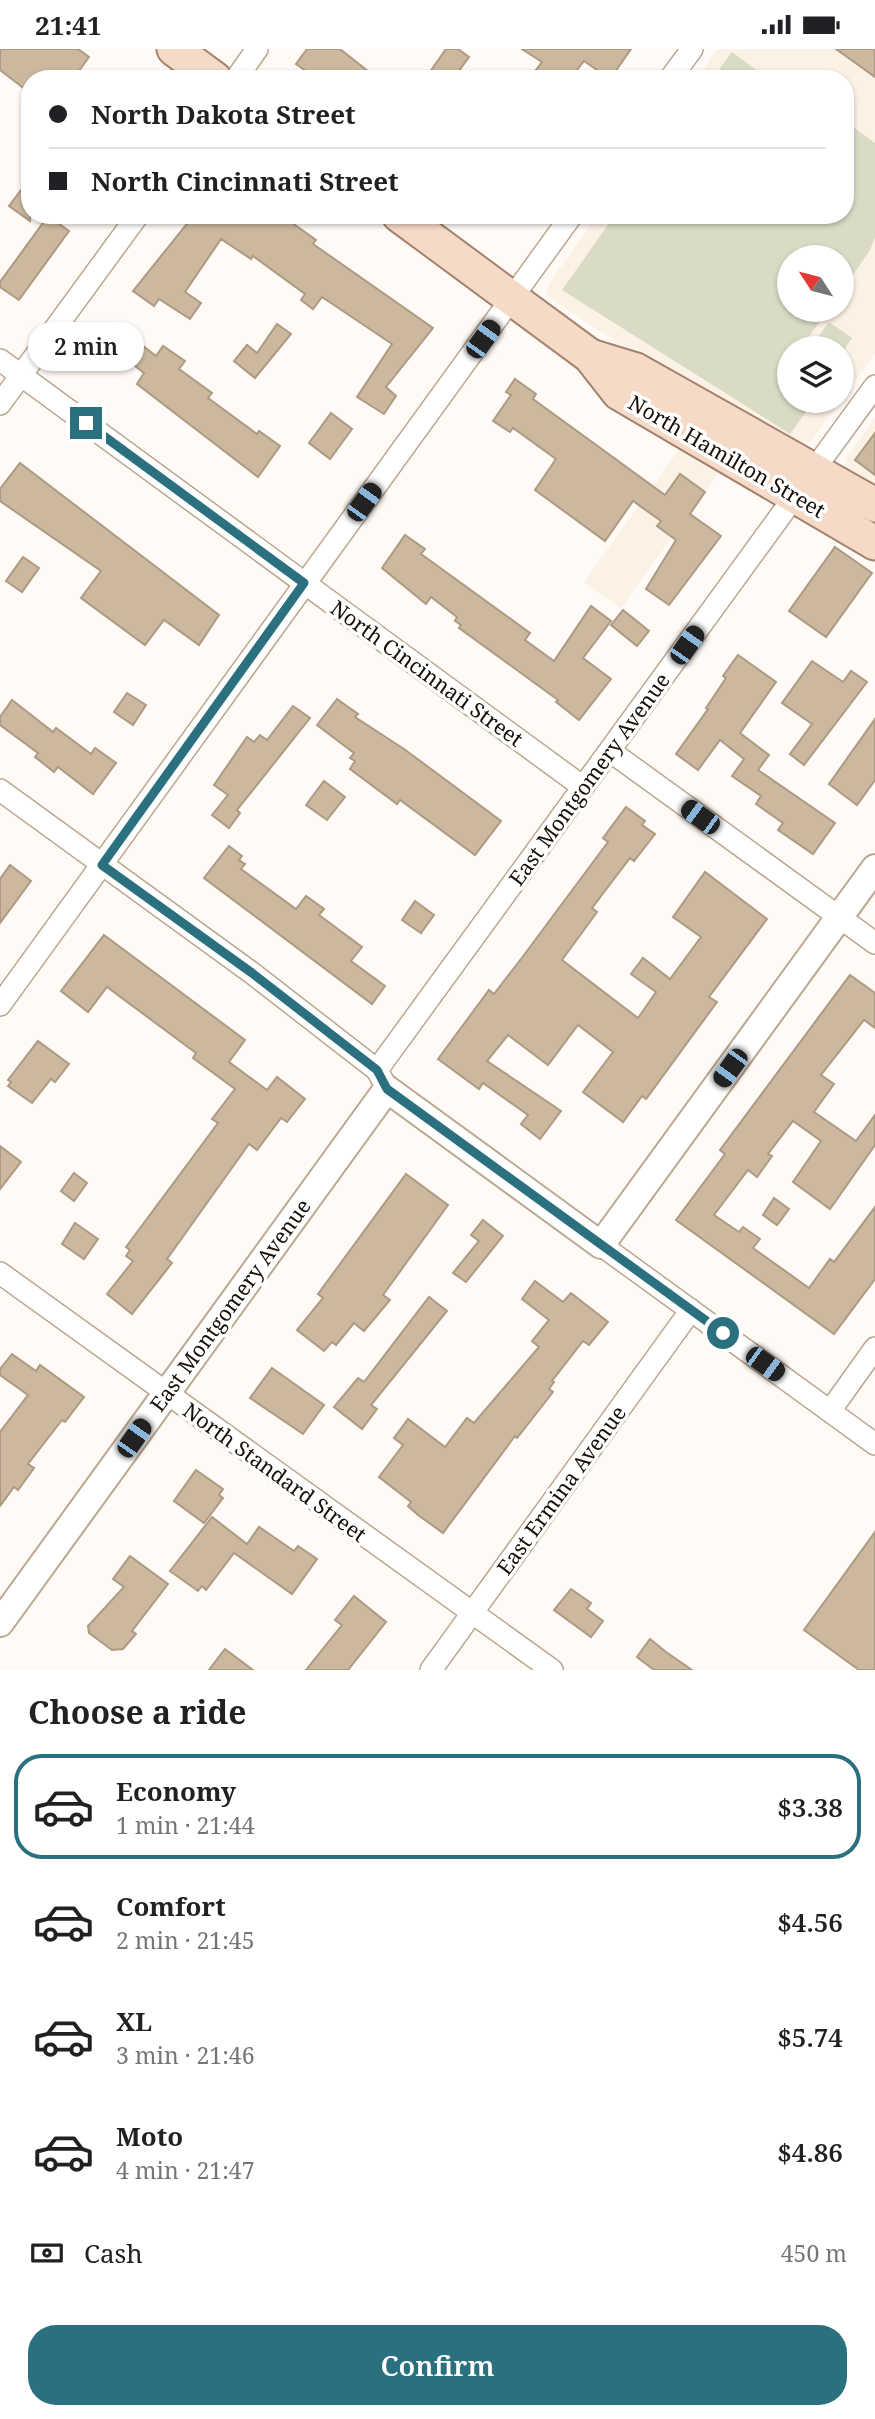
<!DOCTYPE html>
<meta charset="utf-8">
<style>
:root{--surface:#fff;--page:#f2f2f2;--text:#202124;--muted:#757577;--line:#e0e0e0;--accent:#2a707e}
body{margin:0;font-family:"Noto Serif",serif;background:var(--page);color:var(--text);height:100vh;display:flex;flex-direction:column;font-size:26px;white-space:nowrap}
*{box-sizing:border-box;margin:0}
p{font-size:23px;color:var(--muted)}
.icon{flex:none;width:38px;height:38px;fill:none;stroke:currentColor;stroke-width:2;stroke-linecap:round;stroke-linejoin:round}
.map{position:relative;height:1621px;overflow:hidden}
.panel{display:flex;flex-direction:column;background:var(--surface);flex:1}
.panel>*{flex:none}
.hud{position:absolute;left:21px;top:21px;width:833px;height:154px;border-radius:28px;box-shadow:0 2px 5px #0004;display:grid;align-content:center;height:154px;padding:0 28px;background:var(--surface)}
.needle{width:46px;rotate:306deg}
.tools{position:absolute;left:777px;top:196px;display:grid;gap:14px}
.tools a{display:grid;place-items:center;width:77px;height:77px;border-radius:50%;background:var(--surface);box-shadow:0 2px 5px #0004;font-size:35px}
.end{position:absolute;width:32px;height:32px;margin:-16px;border:9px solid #2a707e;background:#fff;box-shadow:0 0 0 4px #fff}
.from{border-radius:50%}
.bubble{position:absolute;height:49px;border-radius:24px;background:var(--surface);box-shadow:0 2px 5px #0004;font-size:23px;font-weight:600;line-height:49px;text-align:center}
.car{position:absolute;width:21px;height:42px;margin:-21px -10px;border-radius:9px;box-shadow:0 0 5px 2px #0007;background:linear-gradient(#222 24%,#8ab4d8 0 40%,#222 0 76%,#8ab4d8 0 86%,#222 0)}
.hud b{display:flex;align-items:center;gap:24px;height:66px;font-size:26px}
.hud b+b{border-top:2px solid var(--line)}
.hud i{width:18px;height:18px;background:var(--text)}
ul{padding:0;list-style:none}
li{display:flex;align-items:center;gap:21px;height:105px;margin:0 14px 10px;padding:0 14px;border:4px solid transparent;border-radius:28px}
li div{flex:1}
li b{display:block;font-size:26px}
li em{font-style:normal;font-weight:600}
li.active{border-color:var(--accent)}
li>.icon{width:63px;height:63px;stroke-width:1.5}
h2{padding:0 28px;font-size:32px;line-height:84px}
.pay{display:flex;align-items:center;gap:18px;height:77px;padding:0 28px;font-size:26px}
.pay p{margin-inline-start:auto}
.button{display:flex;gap:14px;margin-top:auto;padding:14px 28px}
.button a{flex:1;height:80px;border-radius:28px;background:var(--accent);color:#fff;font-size:28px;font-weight:600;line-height:80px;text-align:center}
.status{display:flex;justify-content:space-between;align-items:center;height:49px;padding:0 35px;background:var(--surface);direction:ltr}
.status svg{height:19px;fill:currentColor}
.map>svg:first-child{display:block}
.built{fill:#fcf1e5;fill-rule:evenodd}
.green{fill:#d9dbc5}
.building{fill:#cbb89e;stroke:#ad9a83;stroke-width:2}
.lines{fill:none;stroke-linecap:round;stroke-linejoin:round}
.minor-casing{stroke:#bba790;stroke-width:24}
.tertiary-casing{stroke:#bba790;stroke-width:30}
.primary-casing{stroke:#a3836d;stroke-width:37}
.minor{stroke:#fff;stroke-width:21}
.tertiary{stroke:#fff;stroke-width:26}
.primary{stroke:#f5dac8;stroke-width:33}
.route{stroke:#2a707e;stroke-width:9}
.labels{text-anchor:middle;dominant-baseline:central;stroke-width:7;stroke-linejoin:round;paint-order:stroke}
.street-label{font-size:21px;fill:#160f07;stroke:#fff}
</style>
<div class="status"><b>21:41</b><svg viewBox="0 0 49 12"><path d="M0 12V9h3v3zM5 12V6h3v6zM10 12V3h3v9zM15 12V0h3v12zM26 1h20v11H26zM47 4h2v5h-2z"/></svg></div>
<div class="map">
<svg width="875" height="1621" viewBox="0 0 875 1621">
<rect width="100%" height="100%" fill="#fffaf5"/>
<g class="built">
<path d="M 718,0 L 875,0 L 875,305 L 842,350 L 842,299 L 789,299 L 789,352 L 841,352 L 812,391 L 805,396 L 797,397 L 651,316 L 550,249 L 546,243 L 552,230 L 598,166 L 845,166 L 845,30 L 696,30 ZM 789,208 L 842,208 L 842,261 L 789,261 Z"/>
<path d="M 875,369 L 875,444 L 846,421 L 845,415 L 847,408 Z"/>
<path d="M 681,398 L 720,422 L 621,559 L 584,533 Z"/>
</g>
<g class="green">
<path d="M 732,3 L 763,26 L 761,30 L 712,30 Z"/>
<path d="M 845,72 L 875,94 L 875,188 L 870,201 L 842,242 L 842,208 L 789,208 L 789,261 L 828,261 L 801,299 L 789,299 L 789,352 L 814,352 L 790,385 L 562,241 L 615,166 L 845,166 Z"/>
<path d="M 829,273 L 852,289 L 842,304 L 842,299 L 810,299 Z"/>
</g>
<g class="building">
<path d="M 0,0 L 78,0 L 89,8 L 73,30 L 30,30 L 30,44 L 0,21 Z"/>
<path d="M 307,0 L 340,0 L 378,30 L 317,30 L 296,15 Z"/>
<path d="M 446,0 L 458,0 L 469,8 L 453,30 L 425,30 Z"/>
<path d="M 522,0 L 631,0 L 610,30 L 584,12 L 570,30 L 529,30 L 542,13 Z"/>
<path d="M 836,0 L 875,0 L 875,28 Z"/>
<path d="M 30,129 L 30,172 L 9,157 Z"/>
<path d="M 194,166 L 281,166 L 316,191 L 313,195 L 433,279 L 386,338 L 396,347 L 384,365 L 357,348 L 392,295 L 322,248 L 313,260 L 301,251 L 305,245 L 253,207 L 251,210 L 221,190 L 185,243 L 201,254 L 190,270 L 159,250 L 154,257 L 133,242 Z"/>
<path d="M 48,167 L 69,182 L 19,251 L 0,238 L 0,233 Z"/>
<path d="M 277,275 L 291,285 L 255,329 L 234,312 L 247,296 L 257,304 Z"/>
<path d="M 120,279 L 156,307 L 163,297 L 185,312 L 179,320 L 212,344 L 208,349 L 257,385 L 259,382 L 280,397 L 258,428 L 137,335 L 144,324 L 107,295 Z"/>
<path d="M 515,330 L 536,345 L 533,350 L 665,446 L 680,425 L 705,443 L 690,465 L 721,487 L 669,556 L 646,540 L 676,491 L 657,477 L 661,472 L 633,452 L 605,492 L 535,441 L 556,410 L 513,379 L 510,383 L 493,372 L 511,346 L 506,343 Z"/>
<path d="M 331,364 L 352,380 L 330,410 L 309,394 Z"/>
<path d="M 875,384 L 875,426 L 855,411 Z"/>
<path d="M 20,414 L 219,566 L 199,596 L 164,571 L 145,596 L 81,549 L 101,522 L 0,452 L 0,440 Z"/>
<path d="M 405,486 L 425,500 L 421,505 L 530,584 L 525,591 L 554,612 L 591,557 L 611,572 L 583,609 L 611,630 L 579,671 L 556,653 L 558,651 L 459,579 L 461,576 L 455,572 L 457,568 L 431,548 L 426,555 L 382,519 Z"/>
<path d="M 835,498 L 872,524 L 826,588 L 789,562 Z"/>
<path d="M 23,508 L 39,519 L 22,543 L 6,532 Z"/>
<path d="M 623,561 L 649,582 L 637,597 L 611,576 Z"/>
<path d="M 738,606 L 776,633 L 740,684 L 769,706 L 758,721 L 835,774 L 813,805 L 778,781 L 783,774 L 756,755 L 761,747 L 732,727 L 744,710 L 720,691 L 698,721 L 676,705 L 708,660 L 706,659 L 726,629 L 723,627 Z"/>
<path d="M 812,612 L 843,633 L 851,622 L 867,633 L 804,716 L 790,705 L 812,675 L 782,654 Z"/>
<path d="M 127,644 L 146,656 L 133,676 L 114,663 Z"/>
<path d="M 337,650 L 358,665 L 355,668 L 404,700 L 501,772 L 475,806 L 400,751 L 397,755 L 350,720 L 355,712 L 350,709 L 354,704 L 317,676 Z"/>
<path d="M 12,651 L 53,683 L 56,679 L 91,705 L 95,699 L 116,714 L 93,745 L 58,718 L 54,723 L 35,708 L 38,704 L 0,676 L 0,668 Z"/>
<path d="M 293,657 L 310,669 L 237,761 L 240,764 L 229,779 L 212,766 L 228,746 L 214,736 L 247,688 L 254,693 L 260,686 L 267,691 Z"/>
<path d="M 875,670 L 875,731 L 857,756 L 829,735 Z"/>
<path d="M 324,732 L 345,748 L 327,771 L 306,756 Z"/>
<path d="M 626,758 L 645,772 L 642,776 L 655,785 L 634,812 L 630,809 L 592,859 L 597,863 L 562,911 L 638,969 L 656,943 L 631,925 L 643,909 L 670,930 L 701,888 L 673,868 L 705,823 L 767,870 L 709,948 L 717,953 L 646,1050 L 642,1047 L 623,1073 L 583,1043 L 613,1003 L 578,976 L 548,1016 L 508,986 L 487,1012 L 561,1062 L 540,1090 L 521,1075 L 528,1066 L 483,1034 L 479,1040 L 438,1010 L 489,941 L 494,945 L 524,906 L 608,793 L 603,789 Z"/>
<path d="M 229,797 L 242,807 L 239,811 L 245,815 L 241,820 L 296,860 L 306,847 L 324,860 L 319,866 L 362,898 L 351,912 L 385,937 L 372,955 L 204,829 Z"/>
<path d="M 10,816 L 31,832 L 0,874 L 0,830 Z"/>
<path d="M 415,852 L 434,866 L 421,884 L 402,871 Z"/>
<path d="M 104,886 L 245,991 L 229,1013 L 267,1041 L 277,1028 L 305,1050 L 287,1073 L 281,1069 L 257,1101 L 249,1095 L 167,1210 L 172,1214 L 132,1265 L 107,1245 L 133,1212 L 126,1207 L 130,1201 L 126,1198 L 218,1074 L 212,1070 L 235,1040 L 193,1009 L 196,1004 L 107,938 L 88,963 L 61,942 Z"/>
<path d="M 850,926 L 875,944 L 875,979 L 864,971 L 821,1026 L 834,1035 L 814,1063 L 856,1092 L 875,1066 L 875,1096 L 830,1160 L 793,1133 L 821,1092 L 793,1072 L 768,1105 L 772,1107 L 757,1128 L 748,1121 L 714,1166 L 739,1183 L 743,1178 L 760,1190 L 753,1199 L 809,1239 L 830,1210 L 834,1213 L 875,1158 L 875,1230 L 834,1285 L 676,1171 L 725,1105 L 720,1101 Z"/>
<path d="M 38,992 L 69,1015 L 55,1033 L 51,1030 L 32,1054 L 8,1037 L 11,1033 L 8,1031 Z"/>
<path d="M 0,1097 L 21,1113 L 0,1140 Z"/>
<path d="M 74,1124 L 87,1134 L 74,1152 L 61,1142 Z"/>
<path d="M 406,1125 L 448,1156 L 383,1246 L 390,1251 L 364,1282 L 354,1274 L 336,1296 L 332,1293 L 324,1302 L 297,1281 L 323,1249 L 318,1245 Z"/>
<path d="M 774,1149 L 789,1160 L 777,1176 L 763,1166 Z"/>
<path d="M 483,1171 L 503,1187 L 466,1233 L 453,1224 L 479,1192 L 471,1186 Z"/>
<path d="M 75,1174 L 98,1190 L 84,1210 L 62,1195 Z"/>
<path d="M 535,1232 L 563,1253 L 571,1244 L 608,1273 L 589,1296 L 583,1292 L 552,1332 L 554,1333 L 549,1340 L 553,1343 L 517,1389 L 515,1387 L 443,1484 L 418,1466 L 408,1457 L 411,1453 L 379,1428 L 403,1396 L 394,1389 L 408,1370 L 445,1398 L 467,1369 L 474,1374 L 539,1298 L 532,1292 L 549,1271 L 522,1250 Z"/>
<path d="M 429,1248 L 447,1262 L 371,1356 L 377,1360 L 362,1380 L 334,1358 L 358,1329 L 364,1333 Z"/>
<path d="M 12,1305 L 36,1322 L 40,1316 L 84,1348 L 65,1373 L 62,1371 L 28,1415 L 34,1419 L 18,1441 L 14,1438 L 0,1457 L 0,1383 L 28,1346 L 0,1326 L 0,1320 Z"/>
<path d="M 272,1319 L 324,1356 L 303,1385 L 250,1349 Z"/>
<path d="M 196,1421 L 223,1440 L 219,1446 L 223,1449 L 204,1474 L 174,1452 Z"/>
<path d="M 212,1468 L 247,1495 L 259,1478 L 294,1502 L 298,1497 L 317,1510 L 292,1545 L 234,1504 L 206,1541 L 202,1537 L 198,1542 L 170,1522 Z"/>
<path d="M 875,1483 L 875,1621 L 859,1621 L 804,1581 Z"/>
<path d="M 130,1507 L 168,1535 L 132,1582 L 136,1585 L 123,1600 L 112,1601 L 89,1584 L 88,1577 L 124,1538 L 113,1530 Z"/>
<path d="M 571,1540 L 591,1554 L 587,1560 L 603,1572 L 591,1588 L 554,1561 Z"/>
<path d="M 354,1547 L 386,1573 L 348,1621 L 306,1621 L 342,1576 L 335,1571 Z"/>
<path d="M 650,1590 L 666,1603 L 692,1621 L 654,1621 L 637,1608 Z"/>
<path d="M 225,1600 L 253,1621 L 209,1621 Z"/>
</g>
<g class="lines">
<g class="minor-casing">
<g id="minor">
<path d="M 236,30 L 257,0"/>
<path d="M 670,30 L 692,0"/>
<path d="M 0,311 L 583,738"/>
<path d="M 0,355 L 138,166"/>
<path d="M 610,702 L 875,894"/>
<path d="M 0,741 L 252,924 L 377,1021 L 383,1032"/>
<path d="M 0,956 L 572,166"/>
<path d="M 377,1021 L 875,337"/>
<path d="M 601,1196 L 875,1395"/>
<path d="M 0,1224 L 552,1621"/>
<path d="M 830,1362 L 875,1299"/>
<path d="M 431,1621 L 691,1261"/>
</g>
</g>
<g class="tertiary-casing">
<path id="tertiary" d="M 0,1574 L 387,1040 L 601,1196 L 875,819"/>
</g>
<g class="primary-casing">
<g id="primary">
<path d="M 174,0 L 215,30"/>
<path d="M 399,166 L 590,307 L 619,344 L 875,494"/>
<path d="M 590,307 L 636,321 L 875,456"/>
</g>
</g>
<use href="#minor" class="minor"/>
<use href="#tertiary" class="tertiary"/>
<use href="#primary" class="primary"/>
</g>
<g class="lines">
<path class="route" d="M 86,374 L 304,534 L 102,816 L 252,924 L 377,1021 L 387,1040 L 723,1284"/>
</g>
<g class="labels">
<g class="street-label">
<text transform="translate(727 407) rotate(30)">North Hamilton Street</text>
<text transform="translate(427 624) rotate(36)">North Cincinnati Street</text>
<text transform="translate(589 730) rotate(-54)">East Montgomery Avenue</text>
<text transform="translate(230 1256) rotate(-54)">East Montgomery Avenue</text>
<text transform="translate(275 1423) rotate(36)">North Standard Street</text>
<text transform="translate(561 1441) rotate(-54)">East Ermina Avenue</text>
</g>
</g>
</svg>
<div class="tools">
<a><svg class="needle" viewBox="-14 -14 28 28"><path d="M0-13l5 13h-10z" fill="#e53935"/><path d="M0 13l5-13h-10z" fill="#757577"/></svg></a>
<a><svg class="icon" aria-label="layers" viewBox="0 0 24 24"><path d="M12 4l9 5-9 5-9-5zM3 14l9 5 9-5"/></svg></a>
</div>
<i class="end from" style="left:723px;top:1284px"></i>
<i class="end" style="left:86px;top:374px"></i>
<div class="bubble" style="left:28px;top:273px;width:116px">2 min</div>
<i class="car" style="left:483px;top:290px;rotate:36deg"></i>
<i class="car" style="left:364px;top:453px;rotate:36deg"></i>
<i class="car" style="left:687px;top:596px;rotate:35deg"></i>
<i class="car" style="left:700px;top:768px;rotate:306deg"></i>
<i class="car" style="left:730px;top:1019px;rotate:216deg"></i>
<i class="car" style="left:765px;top:1315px;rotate:126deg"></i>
<i class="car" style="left:134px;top:1389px;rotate:35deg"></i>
<div class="hud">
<b><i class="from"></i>North Dakota Street</b>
<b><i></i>North Cincinnati Street</b>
</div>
</div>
<section class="panel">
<h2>Choose a ride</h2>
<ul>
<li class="active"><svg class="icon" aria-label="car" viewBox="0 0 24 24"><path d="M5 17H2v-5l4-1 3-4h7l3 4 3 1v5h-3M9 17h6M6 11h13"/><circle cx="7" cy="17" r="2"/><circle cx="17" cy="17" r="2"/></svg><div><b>Economy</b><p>1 min · 21:44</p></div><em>$3.38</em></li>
<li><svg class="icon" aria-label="car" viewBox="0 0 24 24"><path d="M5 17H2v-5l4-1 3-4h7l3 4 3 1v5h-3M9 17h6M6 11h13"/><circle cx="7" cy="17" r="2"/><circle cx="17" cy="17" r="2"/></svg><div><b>Comfort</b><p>2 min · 21:45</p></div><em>$4.56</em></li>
<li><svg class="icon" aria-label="car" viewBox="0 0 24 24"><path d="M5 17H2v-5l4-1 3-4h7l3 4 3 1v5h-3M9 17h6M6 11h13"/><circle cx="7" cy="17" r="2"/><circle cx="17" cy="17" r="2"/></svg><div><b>XL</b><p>3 min · 21:46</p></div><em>$5.74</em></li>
<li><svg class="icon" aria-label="car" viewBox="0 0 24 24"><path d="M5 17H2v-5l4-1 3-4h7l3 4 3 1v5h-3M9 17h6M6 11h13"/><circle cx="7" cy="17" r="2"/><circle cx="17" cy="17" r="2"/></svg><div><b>Moto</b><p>4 min · 21:47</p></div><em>$4.86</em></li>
</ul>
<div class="pay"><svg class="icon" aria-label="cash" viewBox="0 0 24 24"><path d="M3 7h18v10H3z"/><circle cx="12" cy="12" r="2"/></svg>Cash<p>450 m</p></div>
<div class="button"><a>Confirm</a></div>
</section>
